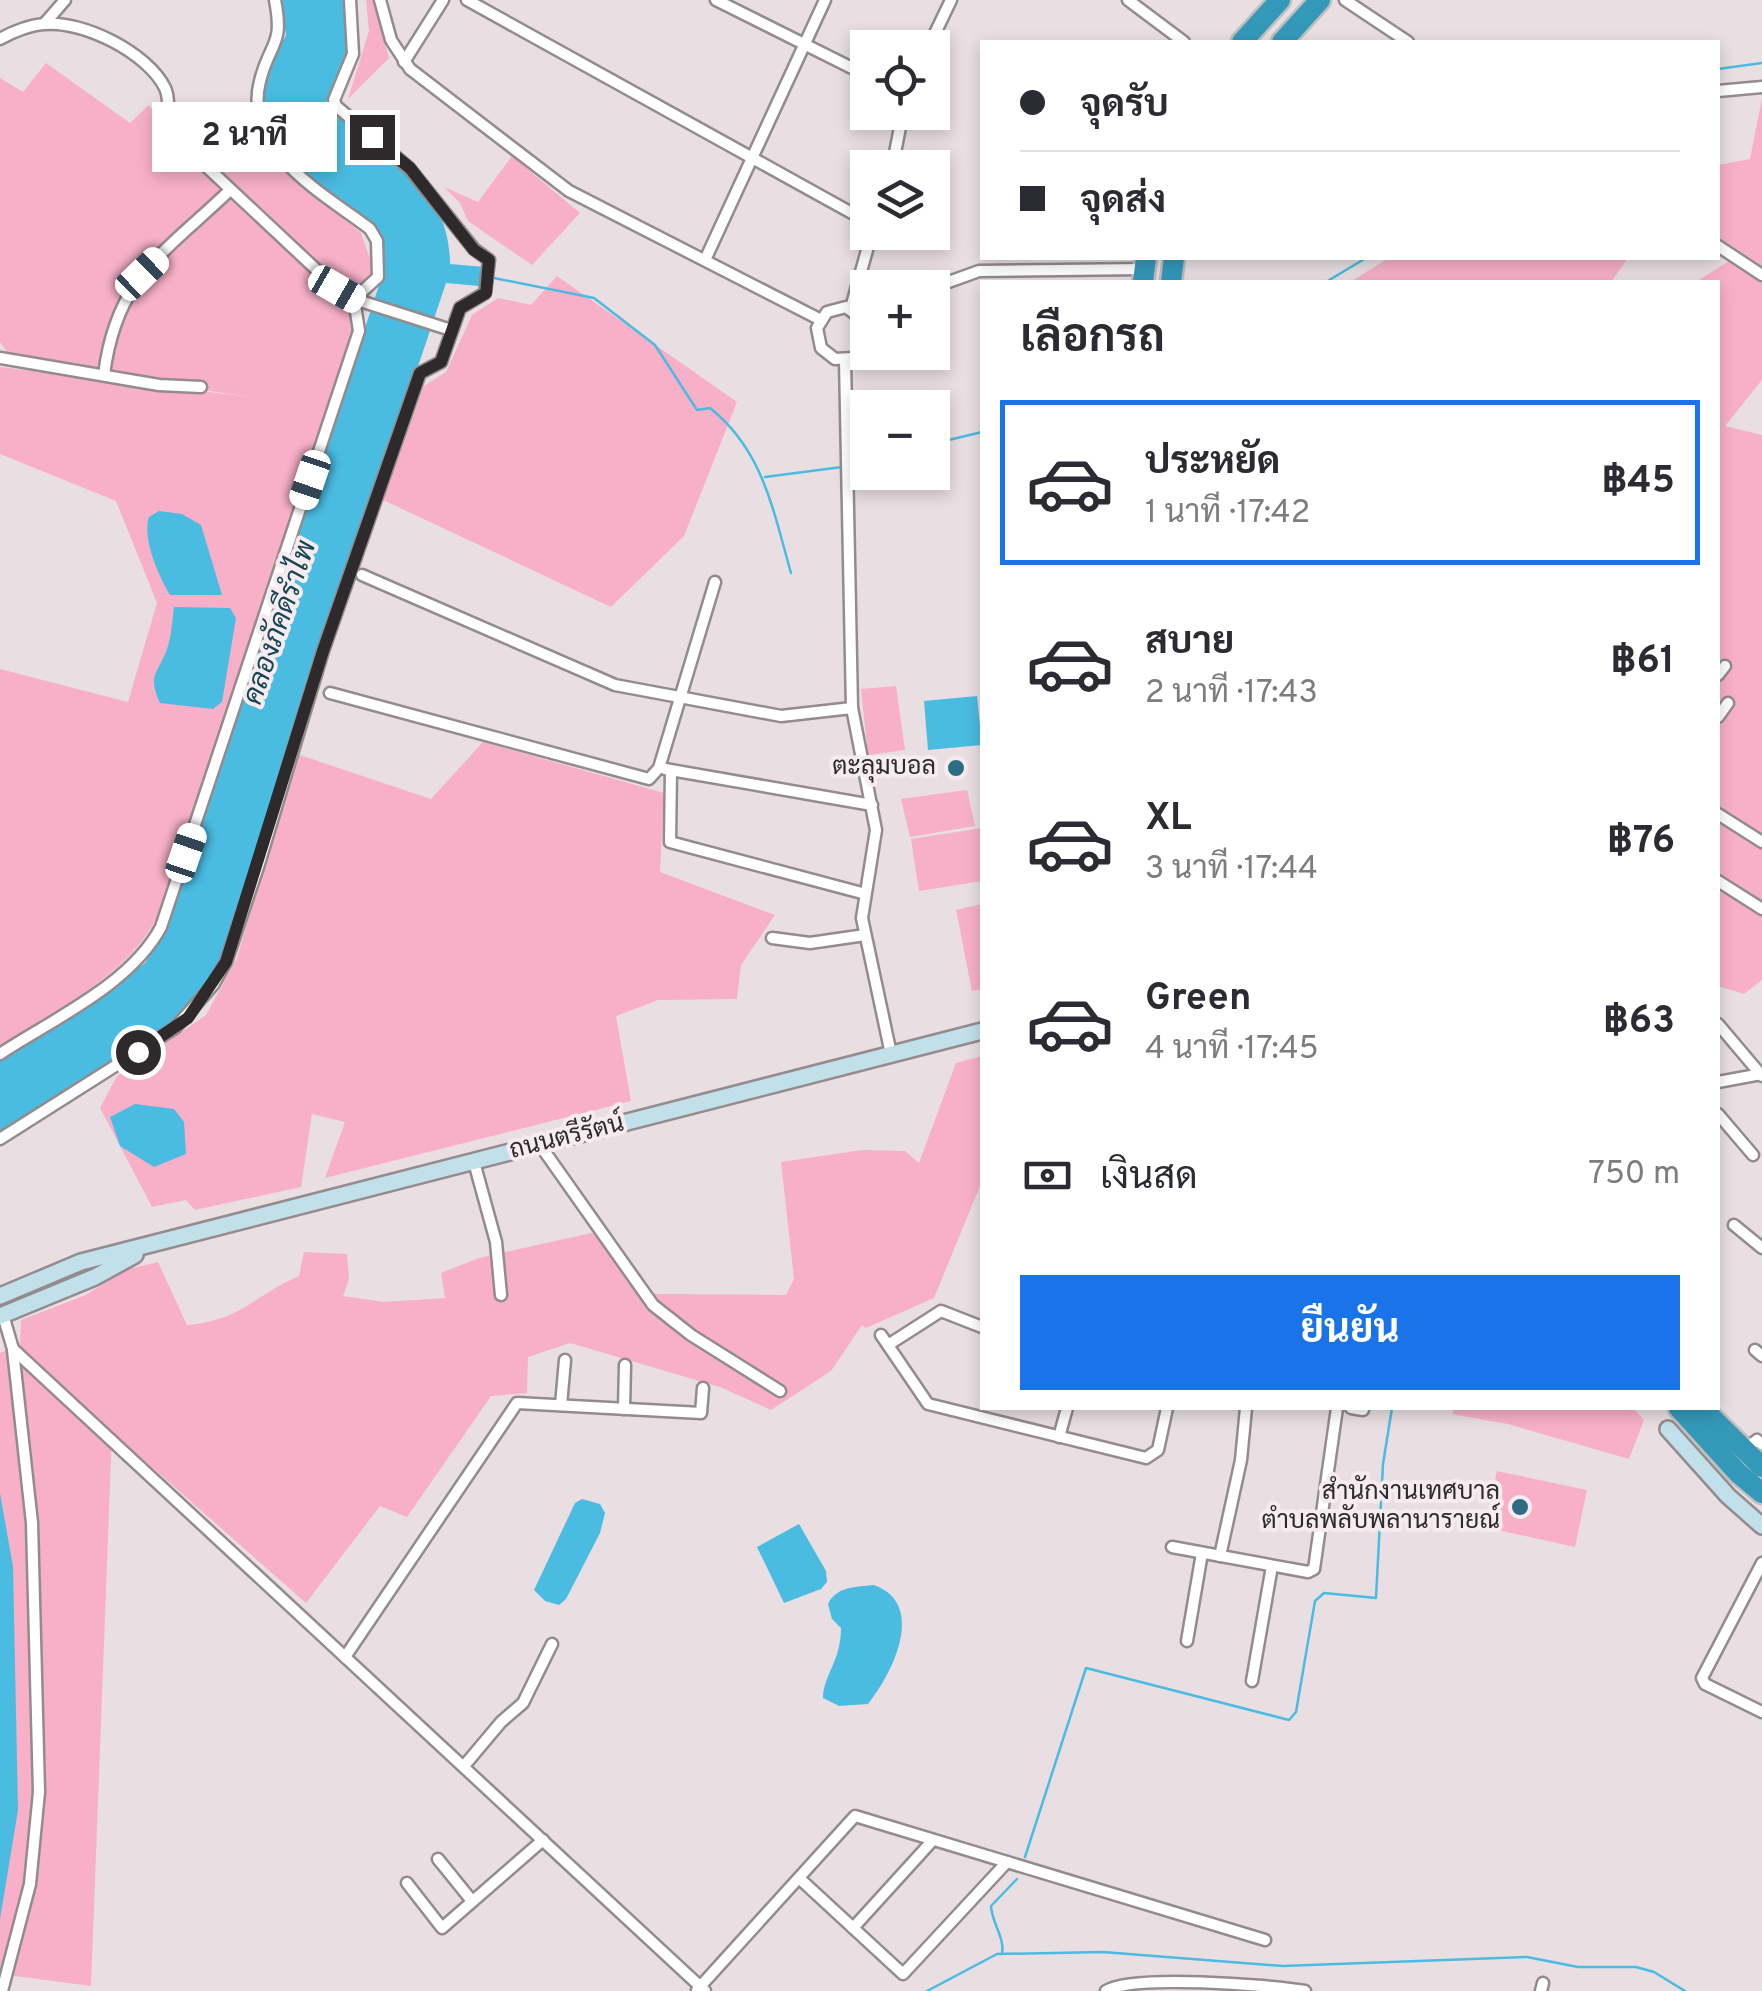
<!DOCTYPE html>
<html lang="th">
<meta charset="utf-8">
<style>
:root{--surface:#fff;--page:#f7f7f7;--text:#2b2b33;--muted:#7c7c81;--line:#e1e1e2;--accent:#1a73e8}
body{margin:0;font-family:Overpass,Sarabun,sans-serif;background:var(--page);color:var(--text);height:100vh;display:flex;flex-direction:column;font-size:38px;white-space:nowrap}
*{box-sizing:border-box;margin:0}
p{font-size:32px;color:var(--muted)}
.icon{flex:none;width:55px;height:55px;fill:none;stroke:currentColor;stroke-width:2;stroke-linecap:round;stroke-linejoin:round}
.map{position:relative;flex:1;overflow:hidden}
.drawer{position:absolute;left:980px;top:280px;width:740px;height:1130px;display:flex;flex-direction:column;background:var(--surface);border-radius:0px;box-shadow:0 5px 15px #0003}
.drawer>*{flex:none}
.guide{position:absolute;left:980px;top:40px;width:740px;height:220px;border-radius:0px;box-shadow:0 5px 15px #0003;display:grid;align-content:center;height:220px;padding:0 40px;background:var(--surface)}
.tools{position:absolute;left:850px;top:30px;display:grid;gap:20px}
.tools a{display:grid;place-items:center;width:100px;height:100px;border-radius:0px;background:var(--surface);box-shadow:0 5px 15px #0003;font-size:50px}
.end{position:absolute;width:45px;height:45px;margin:-22px;border:12px solid #2e2a2b;background:#fff;box-shadow:0 0 0 5px #fff}
.from{border-radius:50%}
.bubble{position:absolute;height:70px;border-radius:0px;background:var(--surface);box-shadow:0 5px 15px #0003;font-size:32px;font-weight:700;line-height:70px;text-align:center}
.car{position:absolute;width:30px;height:60px;margin:-30px -15px;border-radius:12px;box-shadow:0 0 8px 2px #0007;background:linear-gradient(#fff 24%,#345 0 40%,#fff 0 76%,#345 0 86%,#fff 0)}
.guide b{display:flex;align-items:center;gap:35px;height:95px;font-size:38px}
.guide b+b{border-top:2px solid var(--line)}
.guide i{width:25px;height:25px;background:var(--text)}
ul{padding:0;list-style:none}
li{display:flex;align-items:center;gap:30px;height:165px;margin:0 20px 15px;padding:0 20px;border:5px solid transparent;border-radius:0px}
li div{flex:1}
li b{display:block;font-size:38px}
li em{font-style:normal;font-weight:700}
li.on{border-color:var(--accent)}
li>.icon{width:90px;height:90px;stroke-width:1.5}
h2{padding:0 40px;font-size:45px;line-height:120px}
.pay{display:flex;align-items:center;gap:25px;height:110px;padding:0 40px;font-size:38px}
.pay p{margin-inline-start:auto}
.action{display:flex;gap:20px;margin-top:auto;padding:20px 40px}
.action a{flex:1;height:115px;border-radius:0px;background:var(--accent);color:#fff;font-size:40px;font-weight:700;line-height:115px;text-align:center}
.map>svg:first-child{display:block}
.green{fill:#f7b0c7}
.water{fill:#4abbe1}
.lines{fill:none;stroke-linecap:round;stroke-linejoin:round}
.stream{stroke:#4abbe1;stroke-width:2.5}
.street-casing{stroke:#948b8d;stroke-width:15}
.secondary-casing{stroke:#948b8d;stroke-width:20}
.highway-casing{stroke:#c0bfbf;stroke-width:25}
.street{stroke:#fff;stroke-width:10}
.secondary{stroke:#c2e0ea;stroke-width:15}
.highway{stroke:#3499b9;stroke-width:20}
.route{stroke:#2e2a2b;stroke-width:12}
.poi-dot{fill:#2d6c81;stroke:#f6ecef;stroke-width:4}
.labels{text-anchor:middle;dominant-baseline:central;stroke-width:8;stroke-linejoin:round;paint-order:stroke}
.poi-label{font-size:25px;fill:#2e2a2b;stroke:#f6ecef;text-anchor:end}
.street-label{font-size:25px;fill:#2e2a2b;stroke:#f6ecef}
.water-label{font-size:28px;font-style:italic;fill:#154555;stroke:#f6ecef}
</style>
<div class="map">
<svg width="1762" height="1991" viewBox="0 0 1762 1991">
<rect width="100%" height="100%" fill="#e9dfe2"/>
<g class="green">
<path d="M 366,0 L 374,0 L 389,58 L 348,99 L 369,31 Z"/>
<path d="M 46,63 L 130,123 L 149,105 L 194,164 L 248,101 L 259,148 L 361,233 L 373,267 L 158,916 C 126,977 57,1009 0,1046 L 0,669 L 128,702 L 157,603 L 116,501 L 0,454 L 0,367 L 250,397 L 14,362 L 0,342 L 0,78 L 23,92 Z"/>
<path d="M 1762,98 L 1762,266 L 1718,237 L 1718,165 L 1750,159 Z"/>
<path d="M 512,156 L 580,213 L 532,265 L 468,221 L 460,203 L 444,187 L 478,202 Z"/>
<path d="M 1389,258 L 1628,258 L 1611,282 L 1350,282 Z"/>
<path d="M 1729,261 L 1762,283 L 1762,380 L 1725,426 L 1762,435 L 1762,980 L 1744,994 L 1718,986 L 1718,282 L 1696,282 Z"/>
<path d="M 557,276 L 737,402 L 684,536 L 611,607 L 383,500 L 424,386 L 446,372 L 472,315 L 498,298 L 531,305 Z"/>
<path d="M 896,686 L 905,750 L 868,755 L 861,689 Z"/>
<path d="M 483,742 L 664,793 L 660,872 L 775,915 L 741,965 L 737,999 L 658,1000 L 616,1016 L 631,1101 L 325,1178 L 345,1122 L 312,1114 L 301,1187 L 195,1210 L 186,1200 L 152,1207 L 100,1108 L 117,1076 L 206,1015 L 237,958 L 297,754 L 431,799 Z"/>
<path d="M 967,790 L 975,826 L 910,837 L 901,799 Z"/>
<path d="M 982,828 L 982,881 L 919,891 L 911,839 Z"/>
<path d="M 982,904 L 982,989 L 972,991 L 956,910 Z"/>
<path d="M 982,1056 L 982,1181 L 934,1298 L 866,1328 L 862,1325 L 831,1371 L 771,1410 L 720,1387 L 570,1343 L 528,1357 L 527,1393 L 491,1396 L 407,1517 L 380,1506 L 306,1603 L 112,1432 L 91,1986 L 0,1974 L 0,1353 L 20,1344 L 21,1320 L 86,1295 L 125,1270 L 158,1262 L 187,1325 C 242,1320 253,1296 299,1276 L 304,1252 L 347,1254 L 349,1279 L 343,1296 L 384,1302 L 445,1298 L 441,1273 L 479,1258 L 596,1232 L 635,1287 L 656,1294 L 786,1295 L 794,1279 L 781,1162 L 862,1150 L 905,1151 L 919,1163 L 956,1063 Z"/>
<path d="M 1454,1408 L 1633,1408 L 1644,1420 L 1629,1459 L 1508,1424 L 1452,1414 Z"/>
<path d="M 1497,1471 L 1587,1490 L 1575,1547 L 1484,1527 Z"/>
</g>
<g class="water">
<path d="M 280,0 L 345,0 L 349,45 L 326,102 C 370,161 450,174 450,264 L 485,267 L 479,286 L 446,283 L 358,545 L 326,622 L 223,956 L 204,990 L 174,1025 L 0,1134 L 0,1057 L 120,982 L 145,963 L 167,930 L 385,267 L 384,249 L 376,232 L 283,155 L 261,114 L 264,77 L 286,35 Z"/>
<path d="M 159,511 L 182,514 L 201,525 L 222,595 L 170,595 C 158,575 142,538 149,517 Z"/>
<path d="M 174,607 L 230,608 L 236,618 L 222,702 L 213,709 L 160,703 C 147,674 158,674 167,649 C 172,636 172,620 174,607 Z"/>
<path d="M 977,696 L 982,745 L 928,750 L 924,701 Z"/>
<path d="M 135,1104 L 174,1109 L 184,1122 L 186,1154 L 154,1167 L 120,1146 L 110,1117 Z"/>
<path d="M 0,1493 L 13,1567 L 18,1810 L 0,1919 Z"/>
<path d="M 582,1499 L 600,1504 L 605,1513 L 600,1533 L 566,1599 L 559,1605 L 545,1601 L 534,1590 L 575,1503 Z"/>
<path d="M 799,1524 L 826,1571 L 827,1582 L 821,1589 L 784,1603 L 757,1547 Z"/>
<path d="M 874,1585 C 927,1604 893,1673 868,1704 L 839,1706 L 823,1698 C 823,1676 841,1661 841,1628 L 832,1619 L 828,1604 C 837,1586 856,1587 874,1585 Z"/>
</g>
<g class="lines">
<g class="stream">
<path d="M 1718,69 L 1762,63"/>
<path d="M 489,277 L 594,298 L 655,345 L 697,410 L 710,408 C 763,450 773,510 791,573"/>
<path d="M 1326,282 L 1366,258"/>
<path d="M 932,444 L 982,432"/>
<path d="M 850,465 L 868,461"/>
<path d="M 765,477 L 842,467"/>
<path d="M 1025,1857 L 1086,1668 L 1289,1720 L 1296,1712 L 1315,1601 L 1324,1593 L 1376,1598 L 1383,1464 L 1392,1408"/>
<path d="M 1002,1954 C 1005,1937 992,1924 991,1906 L 1017,1879"/>
<path d="M 927,1991 L 997,1954 L 1103,1952 L 1283,1966 L 1527,1957 L 1578,1967 L 1636,1967 L 1654,1972 L 1685,1991"/>
</g>
<g class="street-casing">
<g id="street">
<path d="M 380,0 L 391,40 L 410,69 L 569,191 L 821,320"/>
<path d="M 467,0 L 868,222"/>
<path d="M 716,0 L 868,76"/>
<path d="M 1128,0 L 1184,42"/>
<path d="M 1345,0 L 1408,42"/>
<path d="M 45,23 L 65,0"/>
<path d="M 0,39 C 12,32 30,25 44,24 C 83,20 148,53 165,88 C 173,105 161,117 177,139 L 337,289 L 354,299 L 451,330"/>
<path d="M 928,48 L 951,0"/>
<path d="M 404,62 L 443,0"/>
<path d="M 1718,91 L 1762,87"/>
<path d="M 892,168 L 903,112"/>
<path d="M 1718,246 L 1762,275"/>
<path d="M 705,260 L 825,0"/>
<path d="M 932,288 L 979,271 L 1144,269"/>
<path d="M 851,308 L 872,232"/>
<path d="M 868,324 L 846,307 L 827,312 L 817,328 L 821,348 L 835,359 L 853,358 L 868,344"/>
<path d="M 0,358 L 159,385 L 201,387"/>
<path d="M 845,360 L 852,708 L 876,830 L 862,918 L 891,1054"/>
<path d="M 104,375 C 116,278 163,254 229,191"/>
<path d="M 362,575 L 615,685 L 781,716 L 852,708"/>
<path d="M 1718,675 L 1725,666"/>
<path d="M 330,693 L 649,779 L 659,768 L 715,582"/>
<path d="M 1718,717 L 1728,703"/>
<path d="M 665,769 L 872,805"/>
<path d="M 671,771 L 670,842 L 862,893"/>
<path d="M 1718,814 L 1762,842"/>
<path d="M 1718,881 L 1762,909"/>
<path d="M 772,938 L 810,943 L 865,935"/>
<path d="M 1718,1024 L 1762,1076"/>
<path d="M 0,1054 C 53,1019 130,985 161,927 L 359,331 L 354,299 L 378,277 L 377,241 L 370,229 C 324,194 242,150 260,81 C 270,41 284,47 275,0"/>
<path d="M 1718,1082 L 1762,1074"/>
<path d="M 1718,1114 L 1753,1155"/>
<path d="M 0,1139 L 175,1028 L 213,985 L 226,962 L 258,867 L 323,651 L 420,373 L 441,362 L 460,308 L 485,293 L 489,260 L 474,249 L 409,168 L 336,106 L 334,100 L 353,54 L 350,0"/>
<path d="M 540,1145 L 653,1305 L 691,1335 L 780,1391"/>
<path d="M 474,1162 L 496,1242 L 501,1295"/>
<path d="M 1734,1225 L 1762,1248"/>
<path d="M 3,1315 L 13,1349 L 705,1991"/>
<path d="M 881,1335 L 928,1404 L 1146,1458 L 1158,1450 L 1167,1408"/>
<path d="M 888,1345 L 941,1311 L 982,1327"/>
<path d="M 1755,1350 L 1762,1356"/>
<path d="M 561,1405 L 565,1360"/>
<path d="M 1351,1408 L 1363,1410"/>
<path d="M 624,1409 L 625,1365"/>
<path d="M 1059,1437 L 1067,1408"/>
<path d="M 1743,1451 L 1757,1440 L 1762,1444"/>
<path d="M 1172,1547 L 1308,1572 L 1314,1569 L 1337,1408"/>
<path d="M 1220,1556 L 1241,1460 L 1246,1408"/>
<path d="M 1762,1563 L 1702,1678 L 1705,1684 L 1762,1712"/>
<path d="M 1187,1641 L 1202,1553"/>
<path d="M 345,1657 L 517,1403 L 701,1413 L 703,1388"/>
<path d="M 1252,1681 L 1272,1566"/>
<path d="M 464,1766 L 501,1722 L 523,1703 L 552,1644"/>
<path d="M 438,1859 L 472,1901"/>
<path d="M 799,1878 L 903,1974 L 1007,1862"/>
<path d="M 407,1883 L 442,1928 L 543,1840"/>
<path d="M 853,1928 L 933,1840"/>
<path d="M 697,1990 L 855,1816 L 1265,1940"/>
<path d="M 2,1991 L 30,1884 L 39,1792 L 32,1523 L 13,1350"/>
<path d="M 1106,1991 C 1132,1974 1269,1985 1305,1991"/>
<path d="M 1541,1991 L 1543,1983"/>
</g>
</g>
<g class="secondary-casing">
<g id="secondary">
<path d="M 0,1296 L 81,1262 L 982,1031"/>
<path d="M 0,1316 L 95,1277 L 135,1255"/>
<path d="M 1668,1429 L 1728,1496 L 1762,1526"/>
</g>
</g>
<g class="highway-casing">
<g id="highway">
<path d="M 1242,42 L 1280,0"/>
<path d="M 1282,42 L 1320,0"/>
<path d="M 1143,282 L 1146,258"/>
<path d="M 1171,282 L 1174,258"/>
<path d="M 1679,1408 L 1738,1473 L 1762,1493"/>
<path d="M 1702,1408 L 1762,1467"/>
</g>
</g>
<use href="#street" class="street"/>
<use href="#secondary" class="secondary"/>
<use href="#highway" class="highway"/>
</g>
<g class="lines">
<path class="route" d="M 138,1052 L 188,1018 L 226,962 L 323,651 L 420,373 L 441,362 L 460,308 L 486,293 L 489,260 L 474,250 L 410,168 L 372,137"/>
</g>
<g class="poi-dot">
<circle cx="956" cy="768" r="10"/>
<circle cx="1520" cy="1507" r="10"/>
</g>
<g class="labels">
<g class="poi-label">
<text x="936" y="768">ตะลุมบอล</text>
<text x="1500" y="1493">สำนักงานเทศบาล<tspan x="1500" dy="29">ตำบลพลับพลานารายณ์</tspan></text>
</g>
<g class="street-label">
<text transform="translate(567 1138) rotate(-14)">ถนนตรีรัตน์</text>
</g>
<g class="water-label">
<text transform="translate(281 623) rotate(-71)">คลองภัคดีรำไพ</text>
</g>
</g>
</svg>
<div class="tools">
<a><svg class="icon" aria-label="locate" viewBox="0 0 24 24"><circle cx="12" cy="12" r="6"/><path d="M12 2v4M12 18v4M2 12h4M18 12h4"/></svg></a>
<a><svg class="icon" aria-label="layers" viewBox="0 0 24 24"><path d="M12 4l9 5-9 5-9-5zM3 14l9 5 9-5"/></svg></a>
<a>+</a>
<a>−</a>
</div>
<i class="end from" style="left:138px;top:1052px"></i>
<i class="end" style="left:372px;top:137px"></i>
<div class="bubble" style="left:152px;top:102px;width:185px">2 นาที</div>
<i class="car" style="left:142px;top:274px;rotate:46deg"></i>
<i class="car" style="left:337px;top:289px;rotate:120deg"></i>
<i class="car" style="left:310px;top:480px;rotate:199deg"></i>
<i class="car" style="left:186px;top:853px;rotate:19deg"></i>
<div class="guide">
<b><i class="from"></i>จุดรับ</b>
<b><i></i>จุดส่ง</b>
</div>
<section class="drawer">
<h2>เลือกรถ</h2>
<ul>
<li class="on"><svg class="icon" aria-label="car" viewBox="0 0 24 24"><path d="M5 17H2v-5l4-1 3-4h7l3 4 3 1v5h-3M9 17h6M6 11h13"/><circle cx="7" cy="17" r="2"/><circle cx="17" cy="17" r="2"/></svg><div><b>ประหยัด</b><p>1 นาที · 17:42</p></div><em>฿45</em></li>
<li><svg class="icon" aria-label="car" viewBox="0 0 24 24"><path d="M5 17H2v-5l4-1 3-4h7l3 4 3 1v5h-3M9 17h6M6 11h13"/><circle cx="7" cy="17" r="2"/><circle cx="17" cy="17" r="2"/></svg><div><b>สบาย</b><p>2 นาที · 17:43</p></div><em>฿61</em></li>
<li><svg class="icon" aria-label="car" viewBox="0 0 24 24"><path d="M5 17H2v-5l4-1 3-4h7l3 4 3 1v5h-3M9 17h6M6 11h13"/><circle cx="7" cy="17" r="2"/><circle cx="17" cy="17" r="2"/></svg><div><b>XL</b><p>3 นาที · 17:44</p></div><em>฿76</em></li>
<li><svg class="icon" aria-label="car" viewBox="0 0 24 24"><path d="M5 17H2v-5l4-1 3-4h7l3 4 3 1v5h-3M9 17h6M6 11h13"/><circle cx="7" cy="17" r="2"/><circle cx="17" cy="17" r="2"/></svg><div><b>Green</b><p>4 นาที · 17:45</p></div><em>฿63</em></li>
</ul>
<div class="pay"><svg class="icon" aria-label="cash" viewBox="0 0 24 24"><path d="M3 7h18v10H3z"/><circle cx="12" cy="12" r="2"/></svg>เงินสด<p>750 m</p></div>
<div class="action"><a>ยืนยัน</a></div>
</section>
</div>
